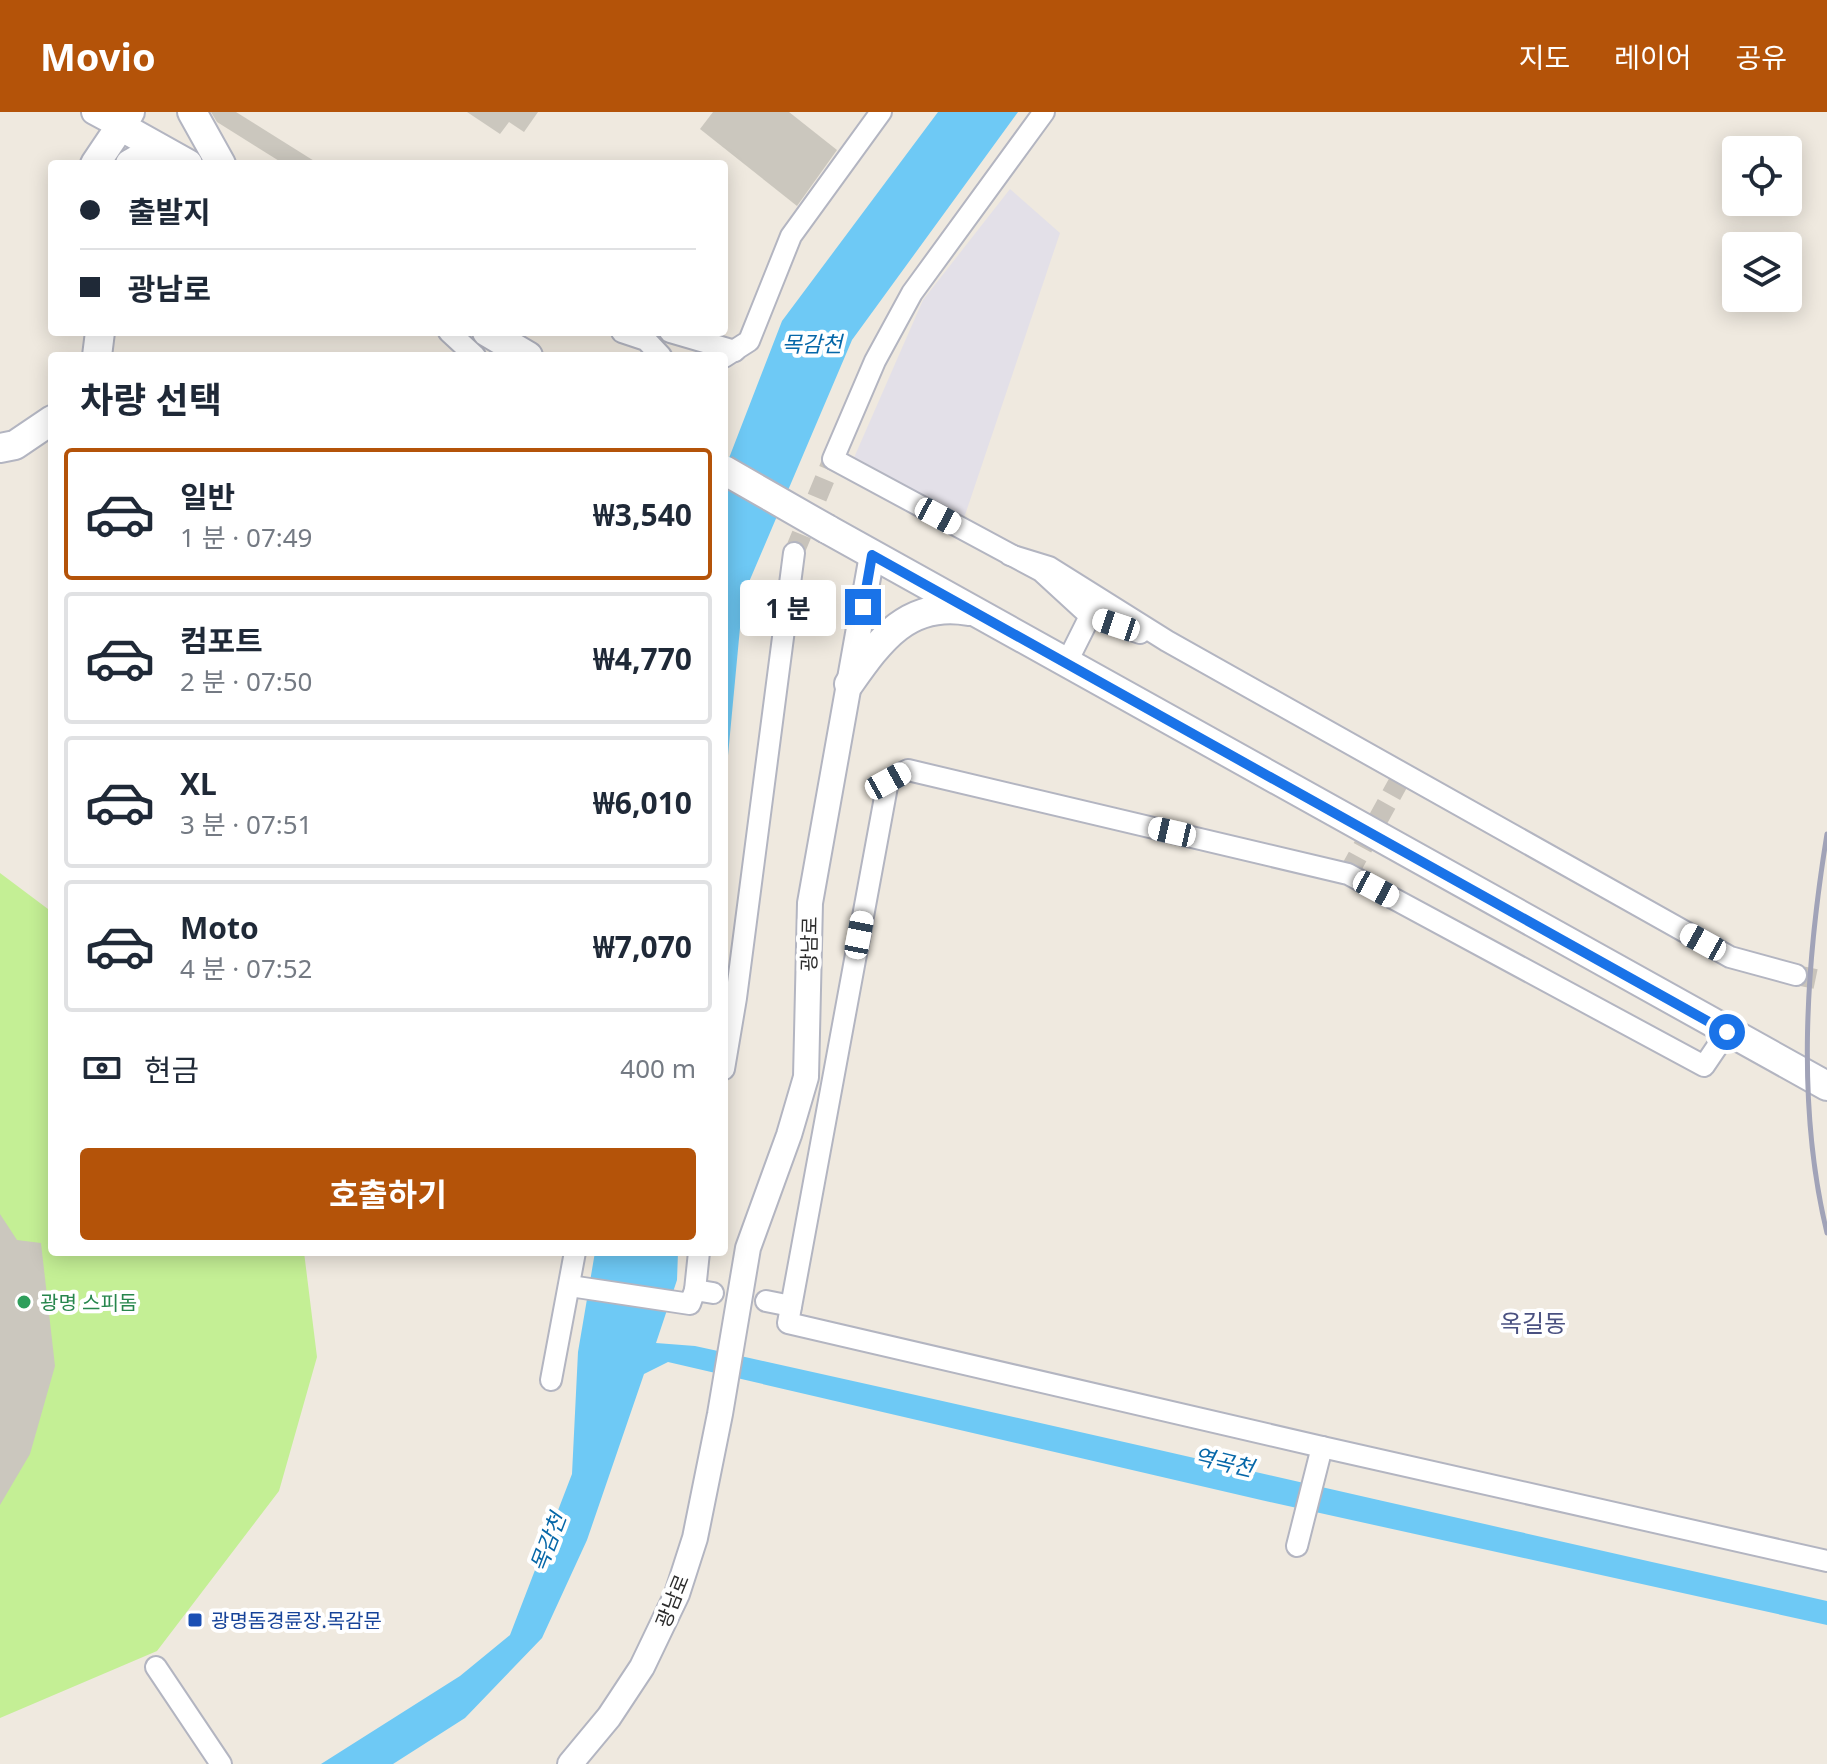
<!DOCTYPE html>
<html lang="ko">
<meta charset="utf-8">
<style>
:root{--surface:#fff;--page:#f6f6f7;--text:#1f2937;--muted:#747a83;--line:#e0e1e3;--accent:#b45309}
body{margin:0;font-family:"Noto Sans","Noto Sans KR",sans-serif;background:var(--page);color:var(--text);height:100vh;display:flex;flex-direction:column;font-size:30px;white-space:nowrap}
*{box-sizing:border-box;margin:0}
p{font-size:26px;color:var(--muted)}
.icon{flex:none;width:44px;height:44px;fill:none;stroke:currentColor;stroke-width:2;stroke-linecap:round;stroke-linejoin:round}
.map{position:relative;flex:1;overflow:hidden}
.sheet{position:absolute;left:48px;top:240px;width:680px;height:904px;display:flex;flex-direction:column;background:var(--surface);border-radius:8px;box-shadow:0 4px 20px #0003}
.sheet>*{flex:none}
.hud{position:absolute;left:48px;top:48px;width:680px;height:176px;border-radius:8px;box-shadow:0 4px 20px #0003;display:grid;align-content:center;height:176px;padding:0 32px;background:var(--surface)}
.buttons{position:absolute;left:1722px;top:24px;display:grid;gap:16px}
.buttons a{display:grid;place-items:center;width:80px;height:80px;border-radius:8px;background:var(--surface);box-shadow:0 4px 20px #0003;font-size:40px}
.end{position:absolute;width:36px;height:36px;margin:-18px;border:10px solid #1a73e8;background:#fff;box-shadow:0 0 0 4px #fff}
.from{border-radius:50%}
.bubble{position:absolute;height:56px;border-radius:8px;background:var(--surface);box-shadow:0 4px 20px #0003;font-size:26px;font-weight:700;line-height:56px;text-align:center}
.car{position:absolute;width:24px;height:48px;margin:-24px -12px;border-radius:10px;box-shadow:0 0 6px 2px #0007;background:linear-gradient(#fff 24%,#345 0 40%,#fff 0 76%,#345 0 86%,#fff 0)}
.hud b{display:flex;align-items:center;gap:28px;height:76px;font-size:30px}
.hud b+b{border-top:2px solid var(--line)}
.hud i{width:20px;height:20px;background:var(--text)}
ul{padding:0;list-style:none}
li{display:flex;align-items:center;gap:24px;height:132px;margin:0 16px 12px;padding:0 16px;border:4px solid var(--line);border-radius:8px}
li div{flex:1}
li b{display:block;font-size:30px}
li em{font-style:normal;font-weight:700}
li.selected{border-color:var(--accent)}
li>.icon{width:72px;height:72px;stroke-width:1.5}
h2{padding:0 32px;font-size:36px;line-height:96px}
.pay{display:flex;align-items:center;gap:20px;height:88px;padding:0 32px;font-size:30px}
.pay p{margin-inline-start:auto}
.action{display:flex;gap:16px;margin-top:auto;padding:16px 32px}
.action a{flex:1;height:92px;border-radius:8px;background:var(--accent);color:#fff;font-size:32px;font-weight:700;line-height:92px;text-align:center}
header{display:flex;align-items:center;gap:48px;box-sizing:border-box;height:112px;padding:0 40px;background:var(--accent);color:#fff}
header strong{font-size:38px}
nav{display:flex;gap:44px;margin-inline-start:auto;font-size:28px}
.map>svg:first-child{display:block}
.industrial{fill:#e3e0e8}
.pitch{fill:#c4ef95}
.water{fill:#6ec9f5}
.building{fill:#cbc7be}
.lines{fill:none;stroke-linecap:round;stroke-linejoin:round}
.minor-tunnel{stroke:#c8c3bb;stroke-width:20;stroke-dasharray:20 10;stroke-linecap:butt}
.minor-casing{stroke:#b3b5c1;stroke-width:24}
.tertiary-casing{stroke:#b3b5c1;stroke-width:28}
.secondary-casing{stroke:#b3b5c1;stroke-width:32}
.minor{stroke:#fff;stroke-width:20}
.tertiary{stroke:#fff;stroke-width:24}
.secondary{stroke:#fff;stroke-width:28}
.rail{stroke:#a1a3b8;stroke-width:5}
.secondary-bridge-casing{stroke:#b3b5c1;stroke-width:32;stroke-linecap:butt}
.secondary-bridge{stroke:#fff;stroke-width:28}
.route{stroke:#1a73e8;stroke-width:10}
.leisure-dot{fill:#2e9e5b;stroke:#fff;stroke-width:3}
.transit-dot{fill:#1a4fb4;stroke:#fff;stroke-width:3}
.labels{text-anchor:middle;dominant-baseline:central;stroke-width:8;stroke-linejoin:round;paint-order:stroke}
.street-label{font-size:20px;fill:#2d2d2d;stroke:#fff}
.leisure-label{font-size:20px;fill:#27864d;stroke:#fff;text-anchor:start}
.transit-label{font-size:20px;fill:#164399;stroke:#fff;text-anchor:start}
.water-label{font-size:22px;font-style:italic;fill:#0667a8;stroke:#fff}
.quarter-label{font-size:24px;fill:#4a5181;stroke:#fff}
</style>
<header>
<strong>Movio</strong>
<nav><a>지도</a><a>레이어</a><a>공유</a></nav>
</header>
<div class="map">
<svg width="1827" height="1652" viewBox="0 0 1827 1652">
<rect width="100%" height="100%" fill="#efe9df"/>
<path class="industrial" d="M 1010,77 L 1060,121 L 964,406 L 853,348 L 923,188 Z"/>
<path class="pitch" d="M 0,761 L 52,800 L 52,1140 L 304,1140 L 317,1245 L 279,1379 L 157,1539 L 0,1606 Z"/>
<g class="water">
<path d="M 938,0 L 1018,0 L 852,228 L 743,484 L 724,686 L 724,359 L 782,209 Z"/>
<path d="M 595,1140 L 678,1140 L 677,1168 L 656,1231 L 695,1234 C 1073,1317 1449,1405 1827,1489 L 1827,1513 L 1261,1388 L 668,1250 L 644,1262 L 587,1428 L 542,1526 L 465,1606 L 393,1652 L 321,1652 L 460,1564 L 510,1523 L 572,1362 L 578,1240 Z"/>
</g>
<g class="building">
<path d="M 211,0 L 236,0 L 319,52 L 284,52 L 217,10 Z"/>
<path d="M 467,0 L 538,0 L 524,20 L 509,10 L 500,22 Z"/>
<path d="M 713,0 L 789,0 L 837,38 L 797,94 L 700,17 Z"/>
<path d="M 0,1102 L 17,1128 L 41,1131 L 55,1254 L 30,1342 L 0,1393 Z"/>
</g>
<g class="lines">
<g class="minor-tunnel">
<path d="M 794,441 L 833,347"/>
<path d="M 1348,762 L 1403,662"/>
<path d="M 1796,863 L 1820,868"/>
</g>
<g class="minor-casing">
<g id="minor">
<path d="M 1044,0 L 912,181 L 875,249 L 833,347 L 1041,459 L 1090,504 L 1067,550"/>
<path d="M 449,220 L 475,244"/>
<path d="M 622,220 L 646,228 L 661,244"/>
<path d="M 670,220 L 735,239"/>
<path d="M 724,245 L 749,229 L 791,124 L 881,0"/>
<path d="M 1010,443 L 1049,455 L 1167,529 L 1730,845 L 1796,863"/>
<path d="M 1090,504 L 1140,521"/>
<path d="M 1727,920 L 1704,954 L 1348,762 L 908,658 L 888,669 L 788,1211 L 1322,1335 L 1827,1449"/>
<path d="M 724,957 L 736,886 L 794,441"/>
<path d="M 570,1174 L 690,1192 L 695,1178 L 713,1181"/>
<path d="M 695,1178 L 699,1140"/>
<path d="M 766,1189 L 791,1194"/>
<path d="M 551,1268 L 575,1140"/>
<path d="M 1297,1434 L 1322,1335"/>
<path d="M 156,1555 L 221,1652"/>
</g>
</g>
<g class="tertiary-casing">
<g id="tertiary">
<path d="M 94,0 L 120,14"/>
<path d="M 570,1652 L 609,1605 L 642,1555 L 677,1482 L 695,1426 L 720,1302 L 748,1136 L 789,1023 L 806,965 L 810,791 L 872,443"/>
</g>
</g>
<g class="secondary-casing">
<g id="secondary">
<path d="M 192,0 L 221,52"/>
<path d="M 120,14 L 188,52"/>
<path d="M 95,52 L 130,0"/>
<path d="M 130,52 L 137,48 L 173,52"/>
<path d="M 487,220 L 528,244"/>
<path d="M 97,244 L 100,220"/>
<path d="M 0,336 L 15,333 L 52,308"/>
<path d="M 827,417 L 1827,974"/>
<path d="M 849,572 C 880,528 908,488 969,499"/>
</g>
</g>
<use href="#minor" class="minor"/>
<use href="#tertiary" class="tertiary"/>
<use href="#secondary" class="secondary"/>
<path class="rail" d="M 1827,722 C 1806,851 1796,993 1827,1121"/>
<g class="secondary-bridge-casing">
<path id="secondary-bridge" d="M 724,358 L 827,417"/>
</g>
<use href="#secondary-bridge" class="secondary-bridge"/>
</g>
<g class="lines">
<path class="route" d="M 863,495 L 872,443 L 1727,920"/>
</g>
<circle class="leisure-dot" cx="24" cy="1190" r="8"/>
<rect class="transit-dot" x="187" y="1500" width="16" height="16" rx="4"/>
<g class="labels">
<g class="street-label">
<text transform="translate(809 832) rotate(-89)">광남로</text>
<text transform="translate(672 1489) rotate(-68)">광남로</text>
</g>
<g class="leisure-label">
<text x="40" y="1190">광명 스피돔</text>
</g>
<g class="transit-label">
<text x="211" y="1508">광명돔경륜장.목감문</text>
</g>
<g class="water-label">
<text x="812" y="231">목감천</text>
<text transform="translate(1224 1349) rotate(13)">역곡천</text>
<text transform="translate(547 1430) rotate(-69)">목감천</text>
</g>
<g class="quarter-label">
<text x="1533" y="1210">옥길동</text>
</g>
</g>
</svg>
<div class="buttons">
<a><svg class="icon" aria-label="locate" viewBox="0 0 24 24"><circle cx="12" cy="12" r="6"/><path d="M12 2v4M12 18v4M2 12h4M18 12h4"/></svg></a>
<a><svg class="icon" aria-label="layers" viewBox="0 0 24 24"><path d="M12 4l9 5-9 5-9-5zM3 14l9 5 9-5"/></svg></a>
</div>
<i class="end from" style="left:1727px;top:920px"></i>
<i class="end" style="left:863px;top:495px"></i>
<div class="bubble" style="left:740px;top:468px;width:96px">1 분</div>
<i class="car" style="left:938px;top:404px;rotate:118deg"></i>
<i class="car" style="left:1116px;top:513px;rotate:288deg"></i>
<i class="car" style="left:888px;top:669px;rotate:61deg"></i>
<i class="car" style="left:1172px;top:720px;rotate:283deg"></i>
<i class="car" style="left:1376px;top:777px;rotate:118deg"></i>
<i class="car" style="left:859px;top:823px;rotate:11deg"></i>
<i class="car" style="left:1703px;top:830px;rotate:299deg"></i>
<div class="hud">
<b><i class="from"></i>출발지</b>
<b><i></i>광남로</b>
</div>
<section class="sheet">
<h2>차량 선택</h2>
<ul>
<li class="selected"><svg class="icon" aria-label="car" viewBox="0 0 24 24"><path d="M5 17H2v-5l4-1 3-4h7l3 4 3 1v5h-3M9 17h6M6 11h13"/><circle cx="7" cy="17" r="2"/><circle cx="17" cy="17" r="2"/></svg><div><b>일반</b><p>1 분 · 07:49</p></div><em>₩3,540</em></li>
<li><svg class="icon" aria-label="car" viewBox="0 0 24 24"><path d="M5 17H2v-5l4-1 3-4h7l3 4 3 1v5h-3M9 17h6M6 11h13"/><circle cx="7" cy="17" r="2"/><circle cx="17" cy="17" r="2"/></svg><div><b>컴포트</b><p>2 분 · 07:50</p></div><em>₩4,770</em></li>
<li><svg class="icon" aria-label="car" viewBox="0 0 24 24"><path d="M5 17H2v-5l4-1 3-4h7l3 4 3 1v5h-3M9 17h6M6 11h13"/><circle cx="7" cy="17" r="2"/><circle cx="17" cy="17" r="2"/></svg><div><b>XL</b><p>3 분 · 07:51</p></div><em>₩6,010</em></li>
<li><svg class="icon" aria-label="car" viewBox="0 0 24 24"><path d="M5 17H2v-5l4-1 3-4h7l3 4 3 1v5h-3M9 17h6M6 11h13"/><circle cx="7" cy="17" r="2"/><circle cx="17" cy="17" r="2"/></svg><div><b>Moto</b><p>4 분 · 07:52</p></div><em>₩7,070</em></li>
</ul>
<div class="pay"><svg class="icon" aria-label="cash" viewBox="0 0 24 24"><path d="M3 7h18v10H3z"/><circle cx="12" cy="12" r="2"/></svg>현금<p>400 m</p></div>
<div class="action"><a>호출하기</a></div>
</section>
</div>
